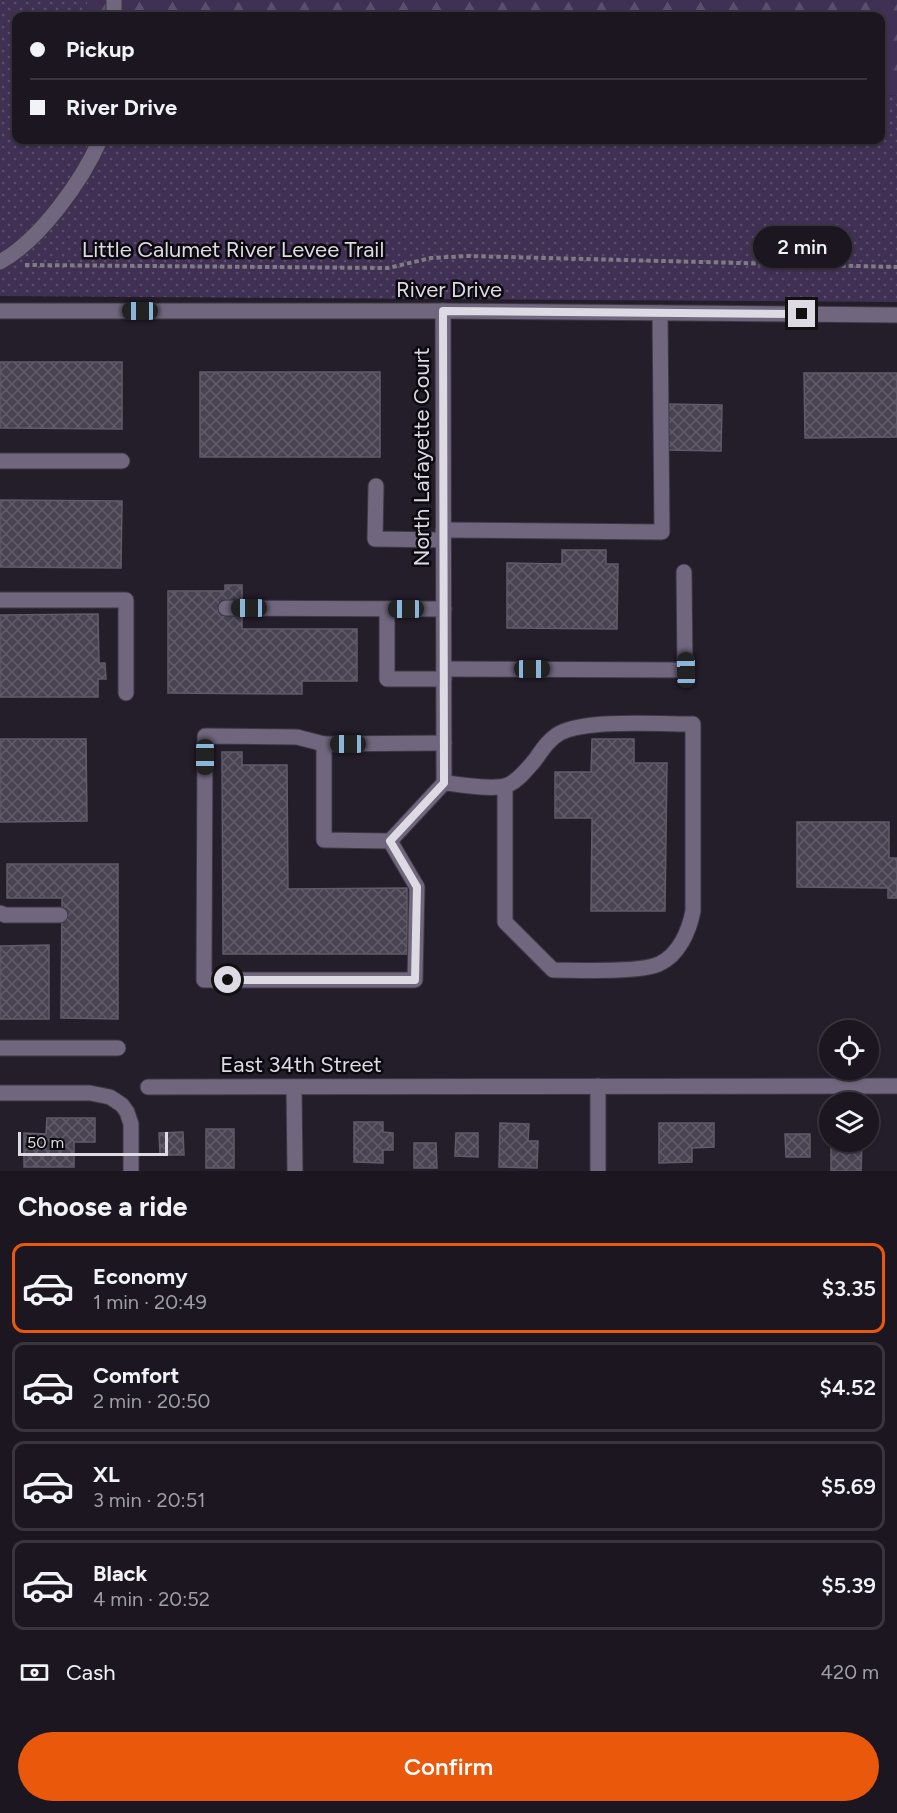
<!DOCTYPE html>
<meta charset="utf-8">
<style>
:root{--surface:#1b1620;--page:#28232d;--text:#f1f3f6;--muted:#a09fa5;--line:#39353e;--accent:#ea580c}
body{margin:0;font-family:Figtree,sans-serif;background:var(--page);color:var(--text);height:100vh;display:flex;flex-direction:column;font-size:22px;white-space:nowrap}
*{box-sizing:border-box;margin:0}
p{font-size:20px;color:var(--muted)}
.icon{flex:none;width:33px;height:33px;fill:none;stroke:currentColor;stroke-width:2;stroke-linecap:round;stroke-linejoin:round}
.map{position:relative;height:1171px;overflow:hidden}
.details{display:flex;flex-direction:column;background:var(--surface);flex:1}
.details>*{flex:none}
.hud{position:absolute;left:12px;top:12px;width:873px;height:132px;border-radius:12px;box-shadow:0 2px 4px #0004,0 0 0 2px var(--line);display:grid;align-content:center;height:132px;padding:0 18px;background:var(--surface)}
.tools{position:absolute;left:819px;top:1020px;display:grid;gap:12px}
.tools a{display:grid;place-items:center;width:60px;height:60px;border-radius:50%;background:var(--surface);box-shadow:0 2px 4px #0004,0 0 0 2px var(--line);font-size:30px}
.scale{position:absolute;left:18px;bottom:15px;width:150px;box-sizing:border-box;padding-left:6px;border:3px solid #dedae3;border-top:0;font-size:16px;line-height:21px;white-space:nowrap;color:#dedae3;-webkit-text-stroke:4px #0c090f;paint-order:stroke}
.end{position:absolute;width:27px;height:27px;margin:-14px;border:8px solid #dedae3;background:#111;box-shadow:0 0 0 3px #111}
.from{border-radius:50%}
.bubble{position:absolute;height:42px;border-radius:21px;background:var(--surface);box-shadow:0 2px 4px #0004,0 0 0 2px var(--line);font-size:20px;font-weight:600;line-height:42px;text-align:center}
.car{position:absolute;width:18px;height:36px;margin:-18px -9px;border-radius:8px;box-shadow:0 0 4px 2px #0007;background:linear-gradient(#222 24%,#8ab4d8 0 40%,#222 0 76%,#8ab4d8 0 86%,#222 0)}
.hud b{display:flex;align-items:center;gap:21px;height:57px;font-size:22px}
.hud b+b{border-top:2px solid var(--line)}
.hud i{width:15px;height:15px;background:var(--text)}
ul{padding:0;list-style:none}
li{display:flex;align-items:center;gap:18px;height:90px;margin:0 12px 9px;padding:0 6px;border:3px solid var(--line);border-radius:12px}
li div{flex:1}
li b{display:block;font-size:22px}
li em{font-style:normal;font-weight:600}
li.active{border-color:var(--accent)}
li>.icon{width:54px;height:54px;stroke-width:1.5}
h2{padding:0 18px;font-size:27px;line-height:72px}
.pay{display:flex;align-items:center;gap:15px;height:66px;padding:0 18px;font-size:22px}
.pay p{margin-inline-start:auto}
.cta{display:flex;gap:12px;margin-top:auto;padding:12px 18px}
.cta a{flex:1;height:69px;border-radius:36px;background:var(--accent);color:#fff;font-size:24px;font-weight:600;line-height:69px;text-align:center}
.map>svg:first-child{display:block}
.grass{fill:url(#grass-dots)}
.forest{fill:url(#forest-firs)}
.building{fill:url(#building-cross-hatch);stroke:#605a6a;stroke-width:1.5}
.lines{fill:none;stroke-linecap:round;stroke-linejoin:round}
.minor-casing{stroke:#3e3845;stroke-width:17}
.path{stroke:#7f7a85;stroke-width:4;stroke-dasharray:4.5 3;stroke-linecap:butt}
.minor{stroke:#70667d;stroke-width:15}
.route{stroke:#dedae3;stroke-width:8}
.labels{text-anchor:middle;dominant-baseline:central;stroke-width:5;stroke-linejoin:round;paint-order:stroke}
.street-label{font-size:22px;fill:#dedae3;stroke:#0c090f}
</style>
<div class="map">
<svg width="897" height="1171" viewBox="0 0 897 1171">
<defs>
<pattern id="grass-dots" width="8" height="8" patternUnits="userSpaceOnUse" patternTransform="scale(1.5)"><rect width="8" height="8" fill="#403053"/><path d="M2 2h.1M6 6h.1" fill="none" stroke="#5b4d6c" stroke-width="1.8" stroke-linecap="round"/></pattern>
<pattern id="forest-firs" width="22" height="20" patternUnits="userSpaceOnUse" patternTransform="scale(1.5)"><rect width="22" height="20" fill="#403053"/><path d="M5 1l3.5 6h-7zM16 11l3.5 6h-7z" fill="#5b4d6c"/></pattern>
<pattern id="building-cross-hatch" width="8" height="8" patternUnits="userSpaceOnUse" patternTransform="scale(1.5)"><rect width="8" height="8" fill="#484251"/><path d="M0 0l8 8M0 8l8-8" fill="none" stroke="#625d6a"/></pattern>
</defs>
<rect width="100%" height="100%" fill="#241e2b"/>
<path class="grass" d="M 0,0 L 87,0 L 87,16 L 16,16 L 16,140 L 880,140 L 881,96 L 897,95 L 897,302 L 0,296 Z"/>
<path class="forest" d="M 87,0 L 897,0 L 897,95 L 881,96 L 880,16 L 87,16 Z"/>
<g class="building">
<path d="M 0,362 L 122,362 L 122,429 L 0,428 Z"/>
<rect x="200" y="372" width="180" height="85"/>
<path d="M 804,373 L 897,373 L 897,437 L 805,438 Z"/>
<path d="M 667,404 L 722,405 L 721,451 L 666,450 Z"/>
<path d="M 0,500 L 122,501 L 121,568 L 0,567 Z"/>
<path d="M 562,550 L 606,550 L 606,564 L 618,564 L 617,629 L 507,628 L 507,563 L 562,564 Z"/>
<path d="M 225,585 L 242,585 L 242,629 L 357,629 L 357,681 L 302,681 L 302,694 L 168,693 L 168,591 L 225,591 Z"/>
<path d="M 98,614 L 99,663 L 105,663 L 106,679 L 98,679 L 98,697 L 0,697 L 0,615 Z"/>
<path d="M 0,739 L 86,739 L 87,821 L 0,822 Z"/>
<path d="M 592,739 L 634,739 L 634,763 L 667,763 L 665,911 L 591,911 L 592,818 L 555,818 L 555,772 L 591,772 Z"/>
<path d="M 222,752 L 242,752 L 242,765 L 287,765 L 288,889 L 407,888 L 407,954 L 223,954 Z"/>
<path d="M 797,822 L 889,822 L 889,858 L 897,858 L 897,898 L 888,898 L 888,888 L 797,887 Z"/>
<path d="M 7,864 L 118,864 L 118,1019 L 61,1018 L 62,898 L 7,898 Z"/>
<path d="M 49,945 L 49,1019 L 0,1019 L 0,946 Z"/>
<path d="M 47,1118 L 95,1118 L 95,1142 L 74,1142 L 74,1167 L 24,1167 L 24,1133 L 46,1134 Z"/>
<path d="M 354,1122 L 383,1122 L 383,1132 L 393,1133 L 393,1150 L 383,1150 L 383,1163 L 354,1162 Z"/>
<path d="M 500,1123 L 529,1124 L 528,1141 L 538,1141 L 537,1168 L 499,1167 Z"/>
<path d="M 659,1123 L 714,1123 L 714,1147 L 692,1148 L 692,1162 L 659,1163 Z"/>
<rect x="206" y="1129" width="28" height="39"/>
<path d="M 183,1132 L 184,1155 L 160,1155 L 159,1133 Z"/>
<path d="M 456,1133 L 478,1133 L 478,1157 L 455,1156 Z"/>
<path d="M 785,1134 L 810,1134 L 810,1157 L 786,1157 Z"/>
<path d="M 831,1142 L 862,1142 L 861,1171 L 831,1171 Z"/>
<path d="M 414,1143 L 436,1143 L 437,1168 L 414,1168 Z"/>
</g>
<g class="lines">
<g class="minor-casing">
<g id="minor">
<path d="M 114,0 L 114,16"/>
<path d="M 0,262 C 40,240 82,181 100,140"/>
<path d="M 0,311 L 443,311 L 897,315"/>
<path d="M 443,311 L 444,783"/>
<path d="M 0,461 L 122,461"/>
<path d="M 376,486 L 375,539 L 443,540"/>
<path d="M 443,530 L 662,532 L 660,313"/>
<path d="M 0,600 L 126,600 L 126,693"/>
<path d="M 226,608 L 444,609"/>
<path d="M 387,609 L 387,679 L 444,679"/>
<path d="M 444,669 L 685,670 L 684,572"/>
<path d="M 444,743 L 324,744 L 324,840 L 390,841 L 444,783"/>
<path d="M 324,744 L 297,737 L 205,736 L 204,980 L 415,980 L 417,887 L 390,841"/>
<path d="M 444,783 C 460,784 493,791 508,785 C 519,780 527,769 535,760 C 542,750 549,739 560,733 C 587,719 659,724 693,724 L 693,911 C 689,931 679,955 659,964 C 639,973 577,970 553,970 L 505,922 L 505,786"/>
<path d="M 0,913 L 5,915 L 60,915"/>
<path d="M 0,1048 L 118,1048"/>
<path d="M 598,1086 L 598,1171"/>
<path d="M 148,1087 L 897,1086"/>
<path d="M 294,1087 L 295,1171"/>
<path d="M 0,1093 L 90,1093 L 110,1097 L 122,1105 L 127,1112 L 131,1124 L 131,1171"/>
</g>
</g>
<path class="path" d="M 25,265 L 388,268 L 431,258 L 468,256 L 897,267"/>
<use href="#minor" class="minor"/>
</g>
<g class="lines">
<path class="route" d="M 228,980 L 415,980 L 417,887 L 390,841 L 444,783 L 443,311 L 802,314"/>
</g>
<g class="labels">
<g class="street-label">
<text x="233" y="249">Little Calumet River Levee Trail</text>
<text x="449" y="289">River Drive</text>
<text transform="translate(421 457) rotate(-90)">North Lafayette Court</text>
<text x="301" y="1064">East 34th Street</text>
</g>
</g>
</svg>
<div class="tools">
<a><svg class="icon" aria-label="locate" viewBox="0 0 24 24"><circle cx="12" cy="12" r="6"/><path d="M12 2v4M12 18v4M2 12h4M18 12h4"/></svg></a>
<a><svg class="icon" aria-label="layers" viewBox="0 0 24 24"><path d="M12 4l9 5-9 5-9-5zM3 14l9 5 9-5"/></svg></a>
</div>
<div class="scale">50 m</div>
<i class="end from" style="left:228px;top:980px"></i>
<i class="end" style="left:802px;top:314px"></i>
<div class="bubble" style="left:753px;top:226px;width:99px">2 min</div>
<i class="car" style="left:140px;top:311px;rotate:270deg"></i>
<i class="car" style="left:249px;top:608px;rotate:270deg"></i>
<i class="car" style="left:406px;top:609px;rotate:270deg"></i>
<i class="car" style="left:532px;top:669px;rotate:90deg"></i>
<i class="car" style="left:686px;top:670px;rotate:359deg"></i>
<i class="car" style="left:348px;top:744px;rotate:270deg"></i>
<i class="car" style="left:205px;top:757px;rotate:180deg"></i>
<div class="hud">
<b><i class="from"></i>Pickup</b>
<b><i></i>River Drive</b>
</div>
</div>
<section class="details">
<h2>Choose a ride</h2>
<ul>
<li class="active"><svg class="icon" aria-label="car" viewBox="0 0 24 24"><path d="M5 17H2v-5l4-1 3-4h7l3 4 3 1v5h-3M9 17h6M6 11h13"/><circle cx="7" cy="17" r="2"/><circle cx="17" cy="17" r="2"/></svg><div><b>Economy</b><p>1 min · 20:49</p></div><em>$3.35</em></li>
<li><svg class="icon" aria-label="car" viewBox="0 0 24 24"><path d="M5 17H2v-5l4-1 3-4h7l3 4 3 1v5h-3M9 17h6M6 11h13"/><circle cx="7" cy="17" r="2"/><circle cx="17" cy="17" r="2"/></svg><div><b>Comfort</b><p>2 min · 20:50</p></div><em>$4.52</em></li>
<li><svg class="icon" aria-label="car" viewBox="0 0 24 24"><path d="M5 17H2v-5l4-1 3-4h7l3 4 3 1v5h-3M9 17h6M6 11h13"/><circle cx="7" cy="17" r="2"/><circle cx="17" cy="17" r="2"/></svg><div><b>XL</b><p>3 min · 20:51</p></div><em>$5.69</em></li>
<li><svg class="icon" aria-label="car" viewBox="0 0 24 24"><path d="M5 17H2v-5l4-1 3-4h7l3 4 3 1v5h-3M9 17h6M6 11h13"/><circle cx="7" cy="17" r="2"/><circle cx="17" cy="17" r="2"/></svg><div><b>Black</b><p>4 min · 20:52</p></div><em>$5.39</em></li>
</ul>
<div class="pay"><svg class="icon" aria-label="cash" viewBox="0 0 24 24"><path d="M3 7h18v10H3z"/><circle cx="12" cy="12" r="2"/></svg>Cash<p>420 m</p></div>
<div class="cta"><a>Confirm</a></div>
</section>
